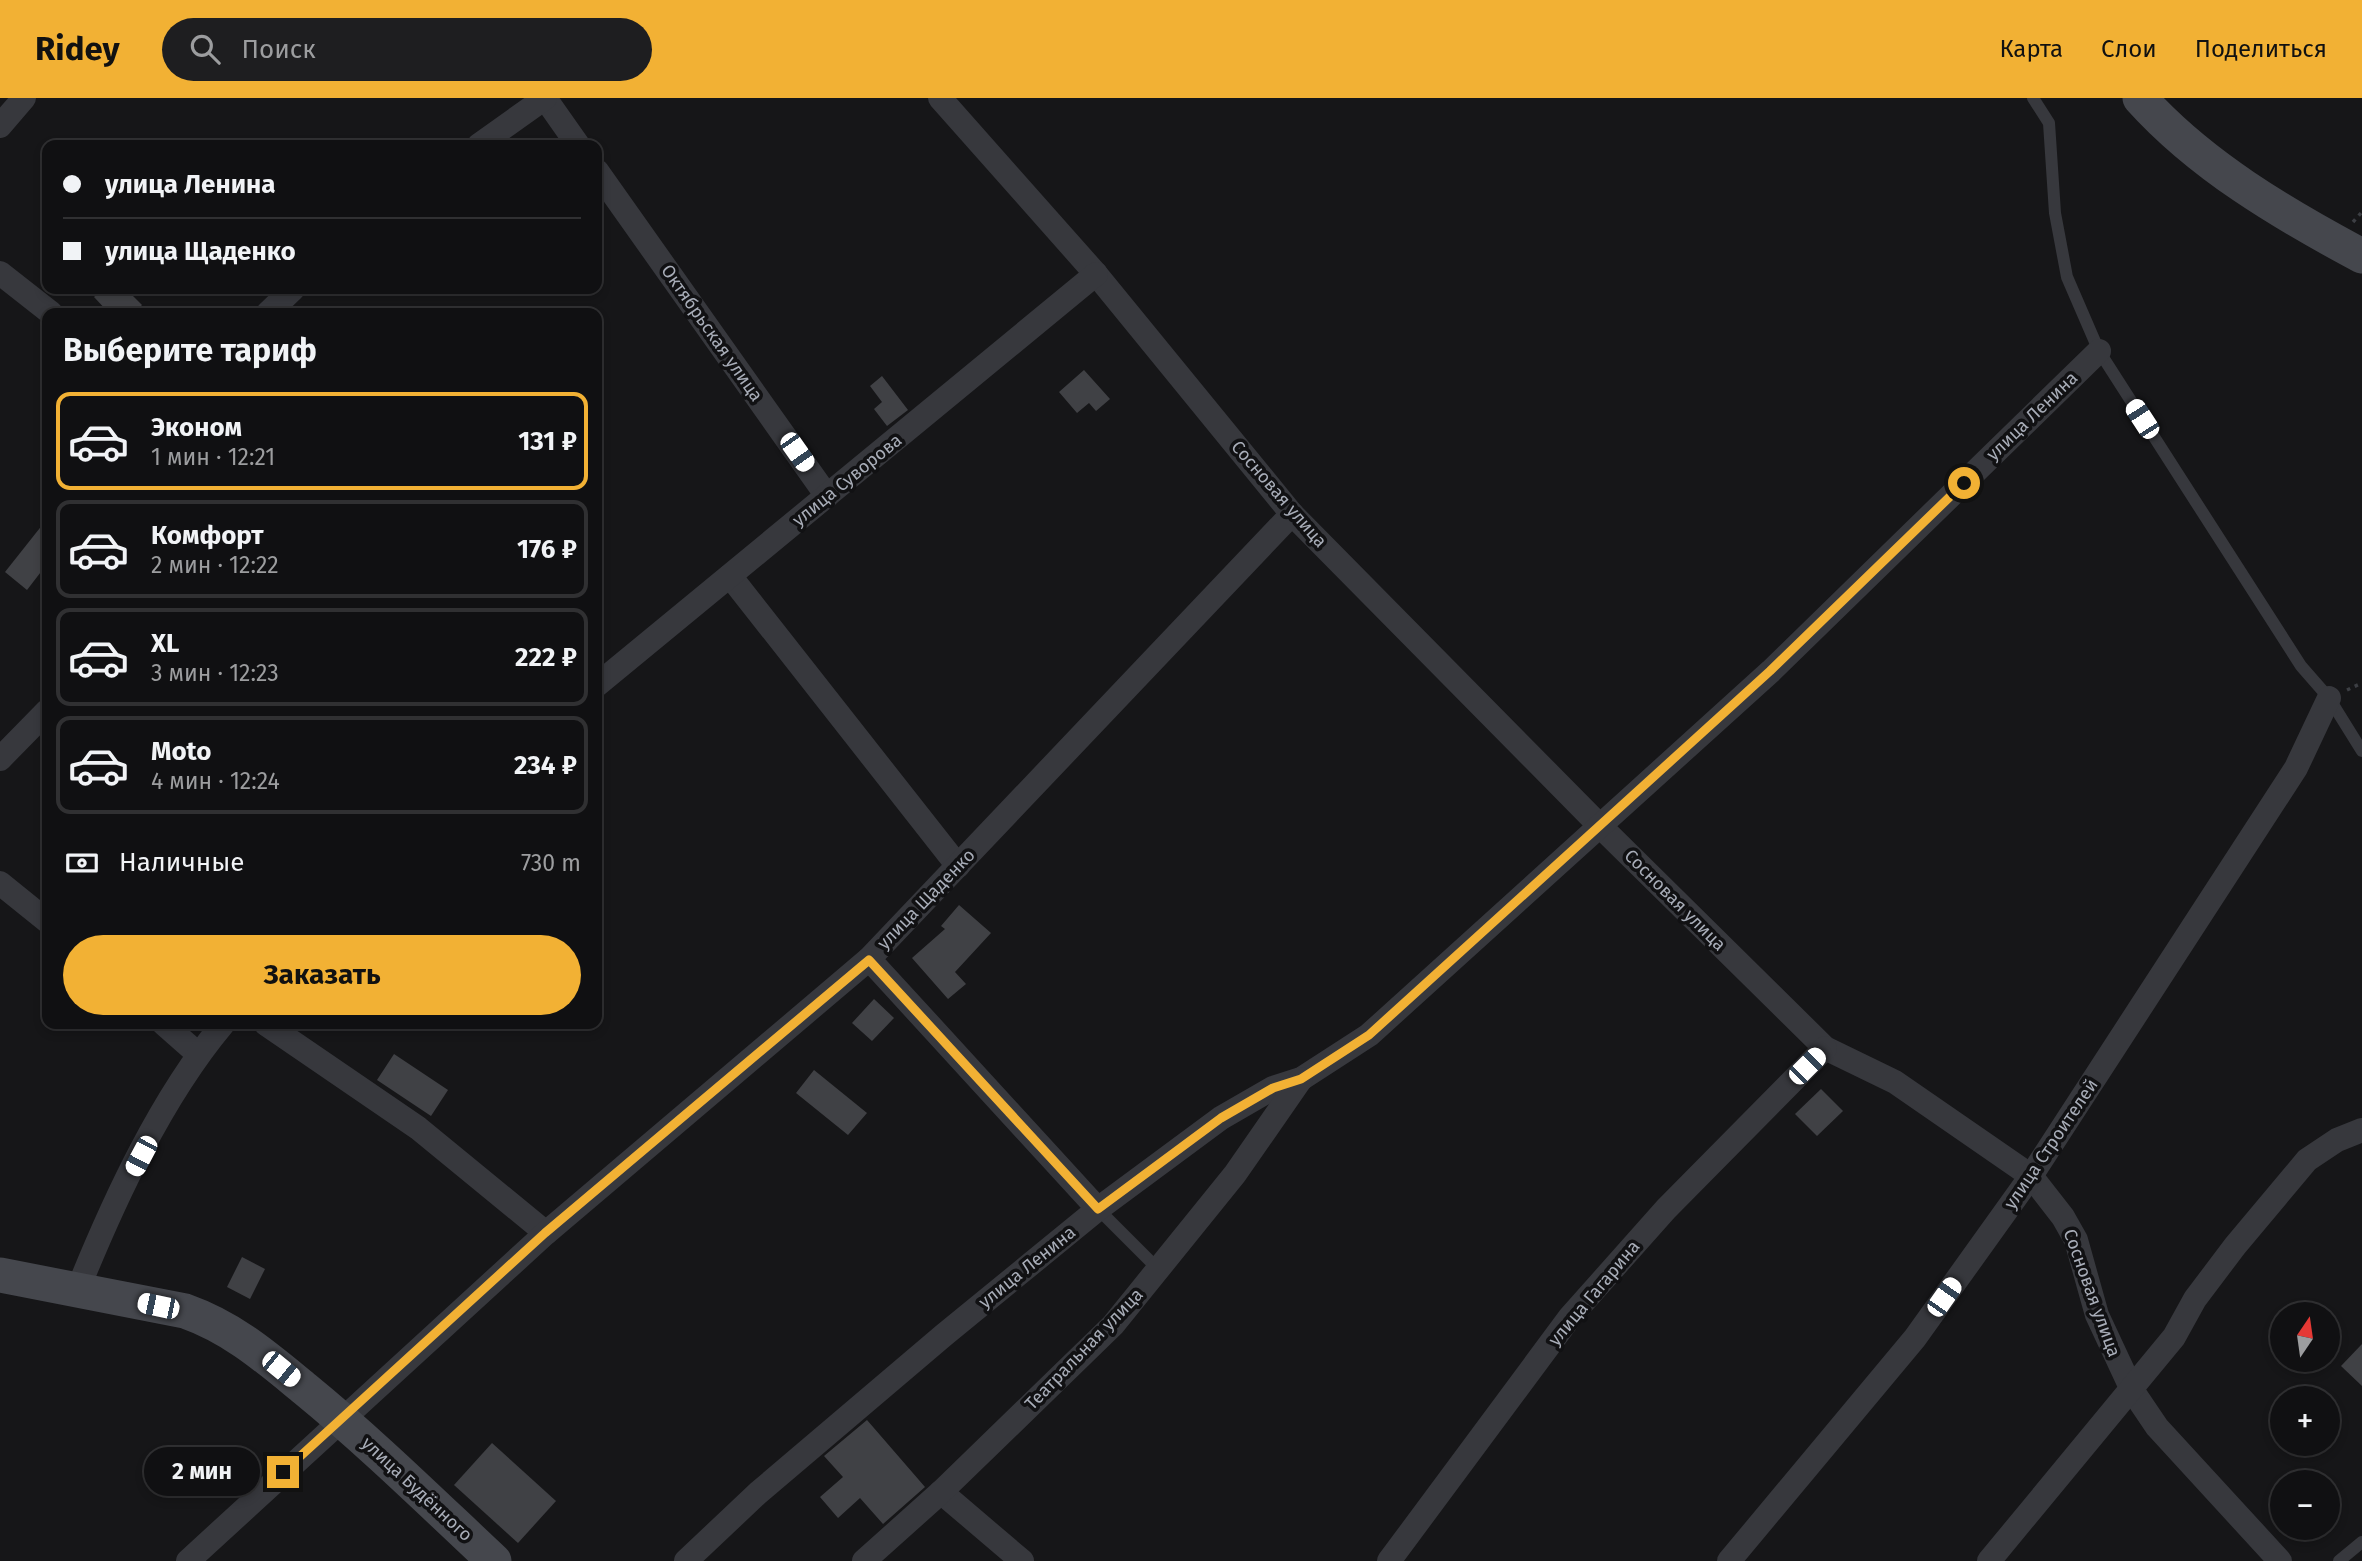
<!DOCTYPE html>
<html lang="ru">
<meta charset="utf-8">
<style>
:root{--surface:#101012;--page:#1e1e20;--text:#f1f3f6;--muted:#9c9d9f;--line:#303032;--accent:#f2b134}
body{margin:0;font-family:"Fira Sans",sans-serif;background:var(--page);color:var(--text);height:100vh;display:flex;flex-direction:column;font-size:26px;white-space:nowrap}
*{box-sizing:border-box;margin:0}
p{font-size:23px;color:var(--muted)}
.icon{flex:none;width:38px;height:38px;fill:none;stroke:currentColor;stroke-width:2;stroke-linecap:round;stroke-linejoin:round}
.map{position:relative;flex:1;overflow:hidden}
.drawer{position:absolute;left:42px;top:210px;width:560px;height:721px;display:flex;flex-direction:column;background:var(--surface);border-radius:14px;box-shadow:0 4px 10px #0003,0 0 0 2px var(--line)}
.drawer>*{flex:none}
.banner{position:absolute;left:42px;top:42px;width:560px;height:154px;border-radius:14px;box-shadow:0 4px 10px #0003,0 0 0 2px var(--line);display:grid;align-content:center;height:154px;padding:0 21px;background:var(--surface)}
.needle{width:46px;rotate:13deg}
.controls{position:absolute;left:2270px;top:1204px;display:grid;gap:14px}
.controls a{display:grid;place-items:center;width:70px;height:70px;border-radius:50%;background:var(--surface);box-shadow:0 4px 10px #0003,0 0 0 2px var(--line);font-size:35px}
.end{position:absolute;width:32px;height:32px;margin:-16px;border:9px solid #f2b134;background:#111;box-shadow:0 0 0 4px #111}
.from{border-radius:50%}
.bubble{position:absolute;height:49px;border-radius:24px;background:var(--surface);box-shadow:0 4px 10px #0003,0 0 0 2px var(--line);font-size:23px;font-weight:700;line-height:49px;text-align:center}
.car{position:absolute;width:21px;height:42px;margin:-21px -10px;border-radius:9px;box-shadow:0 0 5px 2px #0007;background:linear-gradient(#fff 24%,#345 0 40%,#fff 0 76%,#345 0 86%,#fff 0)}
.banner b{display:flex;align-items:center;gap:24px;height:66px;font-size:26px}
.banner b+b{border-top:2px solid var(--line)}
.banner i{width:18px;height:18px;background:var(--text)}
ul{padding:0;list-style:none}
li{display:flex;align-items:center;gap:21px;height:98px;margin:0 14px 10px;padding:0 7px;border:4px solid var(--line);border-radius:14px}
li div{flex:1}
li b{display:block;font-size:26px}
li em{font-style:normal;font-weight:700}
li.current{border-color:var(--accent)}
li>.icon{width:63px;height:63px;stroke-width:1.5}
h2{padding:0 21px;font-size:32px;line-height:84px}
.pay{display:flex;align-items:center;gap:18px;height:77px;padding:0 21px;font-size:26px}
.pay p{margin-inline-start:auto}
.button{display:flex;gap:14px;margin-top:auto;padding:14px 21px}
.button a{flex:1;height:80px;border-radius:42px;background:var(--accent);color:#111;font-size:28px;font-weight:700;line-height:80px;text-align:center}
header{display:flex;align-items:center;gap:42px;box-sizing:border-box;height:98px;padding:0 35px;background:var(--accent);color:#111}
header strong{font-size:33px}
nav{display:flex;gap:38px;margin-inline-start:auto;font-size:24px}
.search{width:490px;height:63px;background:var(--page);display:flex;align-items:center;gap:18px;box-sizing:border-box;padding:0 24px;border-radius:38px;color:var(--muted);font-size:26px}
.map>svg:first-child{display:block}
.building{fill:#404145}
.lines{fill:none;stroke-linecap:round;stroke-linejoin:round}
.path{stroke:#3d3f44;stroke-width:3.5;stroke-dasharray:3.5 5;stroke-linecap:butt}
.lane{stroke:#37383d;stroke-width:12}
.street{stroke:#37383d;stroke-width:24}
.secondary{stroke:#45474d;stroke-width:35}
.route{stroke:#f2b134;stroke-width:9}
.labels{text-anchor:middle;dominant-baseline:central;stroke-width:7;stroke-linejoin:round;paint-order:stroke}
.street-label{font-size:18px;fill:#a8adb8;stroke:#111113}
</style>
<header>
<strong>Ridey</strong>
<div class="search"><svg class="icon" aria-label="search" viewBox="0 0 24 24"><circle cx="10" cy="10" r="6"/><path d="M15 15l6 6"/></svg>Поиск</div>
<nav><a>Карта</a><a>Слои</a><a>Поделиться</a></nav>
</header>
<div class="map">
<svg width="2362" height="1463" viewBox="0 0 2362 1463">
<rect width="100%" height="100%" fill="#161618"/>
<g class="building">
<path d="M 103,191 L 126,191 L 142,207 L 134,215 L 109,215 L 94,199 Z"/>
<path d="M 1084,272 L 1110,301 L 1096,313 L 1089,305 L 1077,315 L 1059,294 Z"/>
<path d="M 882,278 L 908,312 L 887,328 L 874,311 L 882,304 L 870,288 Z"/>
<path d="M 47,421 L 47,466 L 27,492 L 5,474 Z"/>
<path d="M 959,807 L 991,835 L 955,874 L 966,886 L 948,901 L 912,860 L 945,831 L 941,828 Z"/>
<path d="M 874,901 L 894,920 L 872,943 L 852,925 Z"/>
<path d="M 394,956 L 448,992 L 431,1018 L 377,982 Z"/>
<path d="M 814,972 L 867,1015 L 848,1037 L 796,995 Z"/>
<path d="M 1821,991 L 1843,1013 L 1817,1038 L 1795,1016 Z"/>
<path d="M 242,1159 L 265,1171 L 250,1201 L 227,1189 Z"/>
<path d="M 2362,1246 L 2362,1288 L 2341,1268 Z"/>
<path d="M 867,1322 L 925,1389 L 883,1426 L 860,1400 L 838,1420 L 820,1399 L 843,1379 L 824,1358 Z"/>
<path d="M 492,1345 L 556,1403 L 518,1445 L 454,1387 Z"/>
</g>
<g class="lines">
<g class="path">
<path d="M 2353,124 L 2362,114"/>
<path d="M 2347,592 L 2362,585"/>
</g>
<g class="lane">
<path d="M 2033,0 L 2049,25 L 2055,115 L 2067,179 L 2099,253 L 2301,568 L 2329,600 L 2362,653"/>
<path d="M 1098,1111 L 1158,1171"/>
<path d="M 2339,1463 L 2362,1444"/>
</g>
<g class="street">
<path d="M 545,0 L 578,47"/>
<path d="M 940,0 L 1096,176 L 1292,416 L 1601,729 L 1825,950 L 1895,984 L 2031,1078 L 2063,1119 L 2076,1142 L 2097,1217 L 2132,1292 L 2157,1329 L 2280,1463"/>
<path d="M 0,28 L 24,0"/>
<path d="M 479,47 L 545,0"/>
<path d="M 597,73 L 827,398"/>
<path d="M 0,175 L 51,215"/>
<path d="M 268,215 L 293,191"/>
<path d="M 730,478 L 958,768"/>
<path d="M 597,587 L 1096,176"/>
<path d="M 0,661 L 47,613"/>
<path d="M 0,785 L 47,823"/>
<path d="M 869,861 L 1098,1111"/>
<path d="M 164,926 L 198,956"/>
<path d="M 266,926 L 418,1030 L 546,1135"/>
<path d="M 78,1191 C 114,1102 161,1000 223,926"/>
<path d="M 941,1394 L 1022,1463"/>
<path d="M 188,1463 L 546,1135 L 869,861 L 1292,416"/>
<path d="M 686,1463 L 758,1395 L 944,1237 L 1098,1111 L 1221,1020 L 1273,990 L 1301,981 L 1369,937 L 1771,573 L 2099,253"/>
<path d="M 864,1463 L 941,1394 L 1113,1227 L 1235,1076 L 1301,981"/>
<path d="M 1389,1463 L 1570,1219 L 1666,1111 L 1825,950"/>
<path d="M 1729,1463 L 1915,1240 L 2031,1078 L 2296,670 L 2329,600"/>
<path d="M 1989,1463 L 2174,1239 L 2195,1201 L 2235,1148 L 2307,1062 L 2337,1042 L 2362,1032"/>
</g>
<g class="secondary">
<path d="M 2140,0 C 2200,67 2283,116 2362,158"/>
<path d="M 0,1177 L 185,1213 C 233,1230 266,1259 305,1291 C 371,1345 432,1405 494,1463"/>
</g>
</g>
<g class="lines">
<path class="route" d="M 283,1374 L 545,1135 L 869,862 L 1098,1111 L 1221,1020 L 1273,990 L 1301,981 L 1369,937 L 1770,573 L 1964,385"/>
</g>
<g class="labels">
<g class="street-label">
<text transform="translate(712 235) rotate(55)">Октябрьская улица</text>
<text transform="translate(2032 318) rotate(-44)">улица Ленина</text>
<text transform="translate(847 382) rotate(-39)">улица Суворова</text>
<text transform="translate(1279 396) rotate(49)">Сосновая улица</text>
<text transform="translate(926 801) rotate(-46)">улица Щаденко</text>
<text transform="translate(1675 802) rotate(45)">Сосновая улица</text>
<text transform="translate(2051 1046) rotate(-56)">улица Строителей</text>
<text transform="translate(1027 1169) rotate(-39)">улица Ленина</text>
<text transform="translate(1594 1195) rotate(-50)">улица Гагарина</text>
<text transform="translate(2092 1195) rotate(70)">Сосновая улица</text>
<text transform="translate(1084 1251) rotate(-46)">Театральная улица</text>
<text transform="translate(417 1391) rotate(43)">улица Будённого</text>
</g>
</g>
</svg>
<div class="controls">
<a><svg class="needle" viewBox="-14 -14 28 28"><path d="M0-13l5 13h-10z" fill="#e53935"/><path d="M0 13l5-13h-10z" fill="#9c9d9f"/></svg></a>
<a>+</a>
<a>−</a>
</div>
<i class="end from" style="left:1964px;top:385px"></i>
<i class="end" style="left:283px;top:1374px"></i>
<div class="bubble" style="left:144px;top:1349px;width:116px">2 мин</div>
<i class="car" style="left:2142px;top:321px;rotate:327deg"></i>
<i class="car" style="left:797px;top:354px;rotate:145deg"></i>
<i class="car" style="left:1807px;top:968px;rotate:45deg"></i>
<i class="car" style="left:141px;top:1058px;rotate:208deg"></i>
<i class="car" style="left:1944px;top:1199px;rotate:35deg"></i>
<i class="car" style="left:158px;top:1208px;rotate:282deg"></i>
<i class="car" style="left:281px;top:1271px;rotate:129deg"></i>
<div class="banner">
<b><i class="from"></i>улица Ленина</b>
<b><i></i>улица Щаденко</b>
</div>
<section class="drawer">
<h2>Выберите тариф</h2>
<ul>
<li class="current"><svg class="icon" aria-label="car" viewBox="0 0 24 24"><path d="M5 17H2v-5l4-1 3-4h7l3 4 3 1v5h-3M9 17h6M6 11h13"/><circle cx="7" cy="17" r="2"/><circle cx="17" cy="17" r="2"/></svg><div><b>Эконом</b><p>1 мин · 12:21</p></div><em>131 ₽</em></li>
<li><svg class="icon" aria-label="car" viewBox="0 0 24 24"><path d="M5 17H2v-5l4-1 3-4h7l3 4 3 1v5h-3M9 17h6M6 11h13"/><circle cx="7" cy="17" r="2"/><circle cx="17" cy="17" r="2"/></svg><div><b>Комфорт</b><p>2 мин · 12:22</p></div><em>176 ₽</em></li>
<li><svg class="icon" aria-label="car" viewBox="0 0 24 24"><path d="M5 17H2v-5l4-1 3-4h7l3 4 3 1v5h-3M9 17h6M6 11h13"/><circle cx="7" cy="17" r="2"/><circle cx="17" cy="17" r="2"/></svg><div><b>XL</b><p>3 мин · 12:23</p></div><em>222 ₽</em></li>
<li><svg class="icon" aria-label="car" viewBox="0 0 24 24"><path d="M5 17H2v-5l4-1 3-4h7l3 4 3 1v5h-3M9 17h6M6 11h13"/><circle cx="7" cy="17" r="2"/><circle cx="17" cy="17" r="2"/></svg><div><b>Moto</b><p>4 мин · 12:24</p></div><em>234 ₽</em></li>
</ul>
<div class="pay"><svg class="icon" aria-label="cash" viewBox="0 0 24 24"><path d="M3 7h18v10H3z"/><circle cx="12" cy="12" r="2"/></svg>Наличные<p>730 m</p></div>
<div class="button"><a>Заказать</a></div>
</section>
</div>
